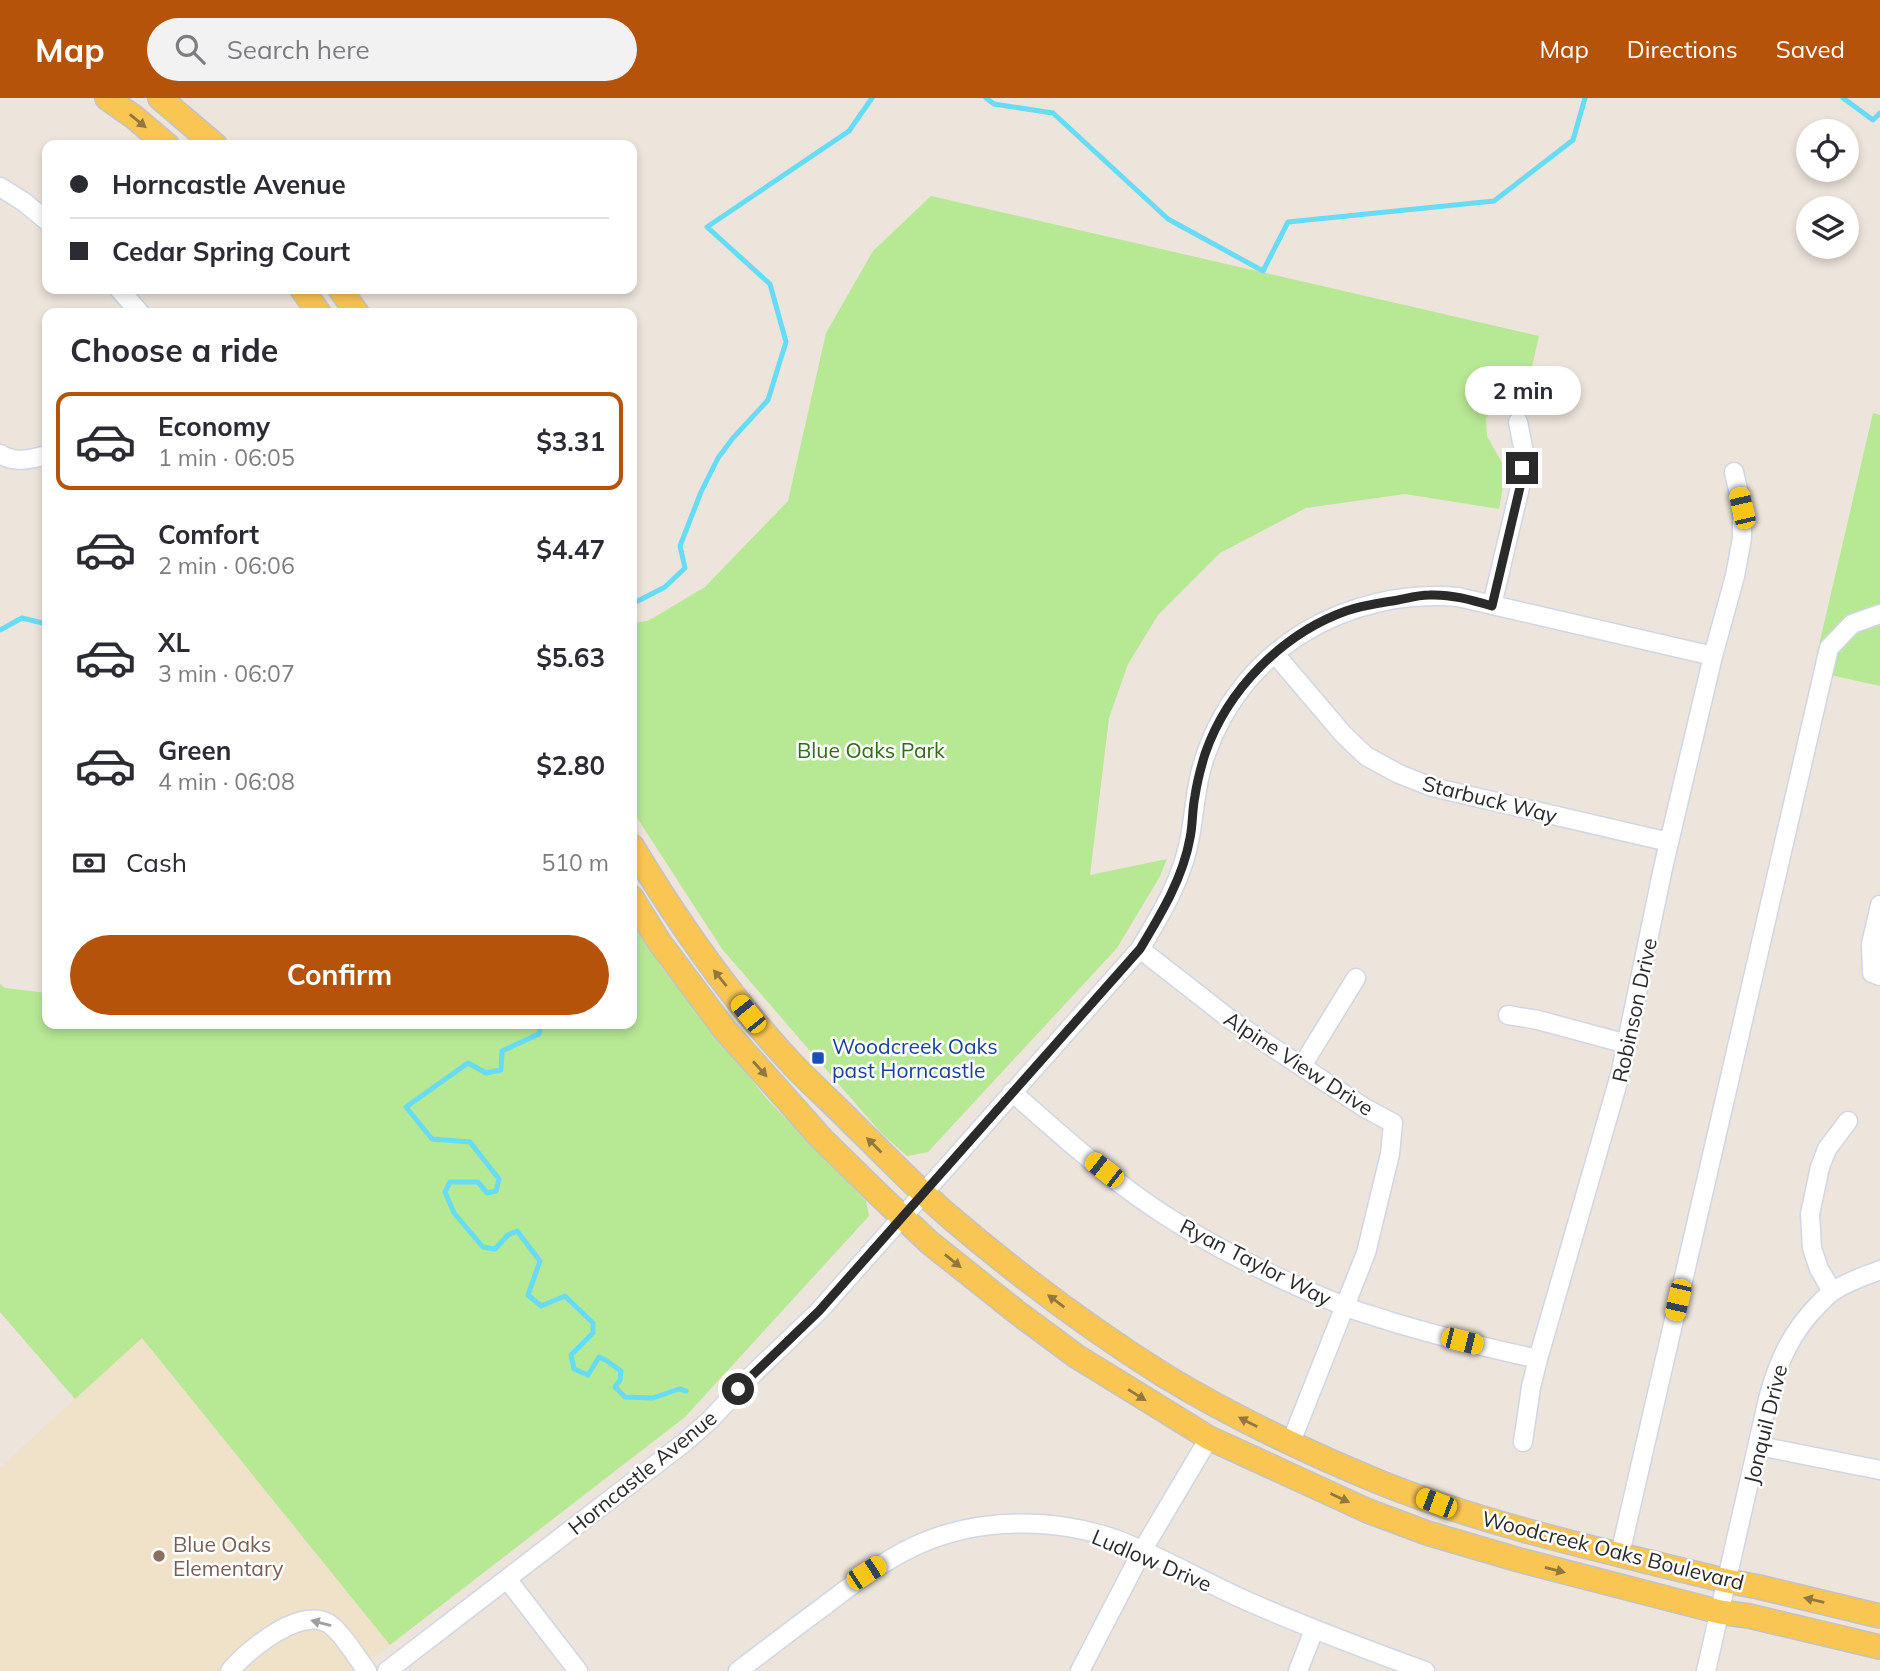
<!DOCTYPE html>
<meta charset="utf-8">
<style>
:root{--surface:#fff;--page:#f2f2f3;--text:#2b2b33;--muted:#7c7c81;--line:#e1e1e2;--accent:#b45309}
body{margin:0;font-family:Mulish,sans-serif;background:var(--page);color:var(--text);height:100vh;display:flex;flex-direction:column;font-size:26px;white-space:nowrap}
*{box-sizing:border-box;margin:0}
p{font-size:23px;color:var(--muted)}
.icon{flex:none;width:38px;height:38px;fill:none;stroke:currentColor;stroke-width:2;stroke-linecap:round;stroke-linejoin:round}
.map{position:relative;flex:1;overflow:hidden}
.side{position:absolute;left:42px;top:210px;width:595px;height:721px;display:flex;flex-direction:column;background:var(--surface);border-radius:14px;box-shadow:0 4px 10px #0003}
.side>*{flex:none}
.banner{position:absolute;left:42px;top:42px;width:595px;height:154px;border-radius:14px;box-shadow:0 4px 10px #0003;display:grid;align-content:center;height:154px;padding:0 28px;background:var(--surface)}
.fabs{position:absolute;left:1796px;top:21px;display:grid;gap:14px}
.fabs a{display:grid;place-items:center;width:63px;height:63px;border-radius:50%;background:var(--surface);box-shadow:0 4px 10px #0003;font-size:35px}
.end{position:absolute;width:32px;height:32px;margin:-16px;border:9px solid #2a2a2a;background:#fff;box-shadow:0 0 0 4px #fff}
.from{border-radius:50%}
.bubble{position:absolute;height:49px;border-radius:24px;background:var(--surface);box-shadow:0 4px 10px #0003;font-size:23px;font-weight:700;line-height:49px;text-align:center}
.car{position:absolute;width:21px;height:42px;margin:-21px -10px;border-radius:9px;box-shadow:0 0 5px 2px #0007;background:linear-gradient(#f5c518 24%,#345 0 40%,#f5c518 0 76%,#345 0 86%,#f5c518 0)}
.banner b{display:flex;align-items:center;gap:24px;height:66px;font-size:26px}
.banner b+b{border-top:2px solid var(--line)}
.banner i{width:18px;height:18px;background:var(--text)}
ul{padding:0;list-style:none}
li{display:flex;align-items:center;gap:21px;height:98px;margin:0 14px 10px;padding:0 14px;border:4px solid transparent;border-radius:14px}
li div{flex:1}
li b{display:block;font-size:26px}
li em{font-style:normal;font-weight:700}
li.selected{border-color:var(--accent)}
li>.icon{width:63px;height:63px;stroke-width:1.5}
h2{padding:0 28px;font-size:32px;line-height:84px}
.pay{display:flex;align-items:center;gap:18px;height:77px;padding:0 28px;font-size:26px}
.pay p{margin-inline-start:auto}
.button{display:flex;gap:14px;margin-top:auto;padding:14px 28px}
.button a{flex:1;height:80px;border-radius:42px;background:var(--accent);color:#fff;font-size:28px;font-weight:700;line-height:80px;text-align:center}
header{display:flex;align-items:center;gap:42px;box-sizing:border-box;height:98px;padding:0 35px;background:var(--accent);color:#fff}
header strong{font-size:33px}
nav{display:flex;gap:38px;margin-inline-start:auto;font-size:24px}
.search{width:490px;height:63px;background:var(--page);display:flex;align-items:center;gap:18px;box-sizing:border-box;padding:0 24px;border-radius:38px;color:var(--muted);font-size:26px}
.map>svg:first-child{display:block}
.education{fill:#f0e1c9}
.green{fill:#b7e894}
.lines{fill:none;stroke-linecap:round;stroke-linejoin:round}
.stream{stroke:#67dcf7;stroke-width:5}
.minor-casing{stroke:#d0d6e4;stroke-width:21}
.major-casing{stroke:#c3c3c3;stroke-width:26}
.minor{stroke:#fff;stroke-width:18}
.major{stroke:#fac653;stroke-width:23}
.oneway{fill:#92783e}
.oneway2{fill:#9f9f9f}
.route{stroke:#2a2a2a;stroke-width:9}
.transit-dot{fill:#1a4fb4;stroke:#fff;stroke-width:2.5}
.education-dot{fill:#8d6e63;stroke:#fff;stroke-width:2.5}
.labels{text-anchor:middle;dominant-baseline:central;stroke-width:5;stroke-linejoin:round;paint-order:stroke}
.park-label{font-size:21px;fill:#2e6d15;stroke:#fff}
.street-label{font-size:21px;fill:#2a2a2a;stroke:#fff}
.transit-label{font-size:21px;fill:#164399;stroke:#fff;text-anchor:start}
.education-label{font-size:21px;fill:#785e54;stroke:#fff;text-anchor:start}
</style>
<header>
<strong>Map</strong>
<div class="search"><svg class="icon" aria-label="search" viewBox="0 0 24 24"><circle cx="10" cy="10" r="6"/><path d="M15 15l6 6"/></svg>Search here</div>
<nav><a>Map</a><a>Directions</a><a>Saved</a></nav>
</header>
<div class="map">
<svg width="1880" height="1573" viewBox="0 0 1880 1573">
<rect width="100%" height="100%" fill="#ede4db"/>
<path class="education" d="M 141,1239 L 390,1547 L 356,1573 L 0,1573 L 0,1370 Z"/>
<g class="green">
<path d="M 931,98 L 1539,238 L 1526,294 L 1500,299 L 1486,320 L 1487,338 L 1506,372 L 1499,411 L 1405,396 L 1306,410 L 1220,455 L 1158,517 L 1128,566 L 1109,620 L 1090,777 L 1167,761 L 1159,780 L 1117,850 L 928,1054 L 907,1058 L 881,1035 L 722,851 L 632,712 L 632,525 L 648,523 L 705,489 L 788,403 L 826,235 L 873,153 Z"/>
<path d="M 1873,315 L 1880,317 L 1880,588 L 1813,573 Z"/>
<path d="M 632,821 L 662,870 L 767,1001 L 866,1103 L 869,1118 L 685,1319 L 390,1547 L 142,1240 L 75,1301 L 0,1214 L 0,886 L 5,890 L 47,895 L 47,926 L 632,926 Z"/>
</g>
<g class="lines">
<g class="stream">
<path d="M 986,0 L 994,6 L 1053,15 L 1168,121 L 1263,173 L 1288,124 L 1494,103 L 1573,42 L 1585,0"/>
<path d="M 1843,0 L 1873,22 L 1880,15"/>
<path d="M 632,506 L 665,489 L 685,470 L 680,448 L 701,394 L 718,360 L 733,340 L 768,302 L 786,244 L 770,186 L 707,129 L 849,33 L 872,0"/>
<path d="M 0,532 L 22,520 L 47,526"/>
<path d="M 541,926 L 539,936 L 502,953 L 501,972 L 486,975 L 468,965 L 406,1009 L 432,1041 L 470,1044 L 499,1081 L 496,1093 L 487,1095 L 478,1084 L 450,1084 L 445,1094 L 454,1115 L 483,1149 L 495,1151 L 508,1137 L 517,1133 L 540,1163 L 528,1197 L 541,1208 L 565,1198 L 593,1225 L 593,1235 L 571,1257 L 574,1271 L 588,1277 L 599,1259 L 607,1263 L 621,1273 L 620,1282 L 615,1289 L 625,1299 L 653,1300 L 679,1291 L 686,1293"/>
</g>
<g class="minor-casing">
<g id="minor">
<path d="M 0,89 L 24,104 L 47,123"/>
<path d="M 119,191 L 140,215"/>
<path d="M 0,356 C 16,366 30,361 47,357"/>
<path d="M 1492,507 L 1521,385 L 1524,354 L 1518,324"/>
<path d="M 1275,556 L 1343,636 L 1366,658 L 1399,676 L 1432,689 L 1669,744"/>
<path d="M 1880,807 L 1871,846 L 1872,875 L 1880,878"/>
<path d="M 1140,851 L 1231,922 L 1365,1010 L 1393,1025 L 1390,1056 L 1366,1155 L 1291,1344"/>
<path d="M 1508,917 L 1538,922 L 1627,946"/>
<path d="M 1302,968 L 1356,880"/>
<path d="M 1012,994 C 1053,1030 1094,1067 1138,1099 C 1201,1144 1272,1179 1344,1208 C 1358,1214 1374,1218 1389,1223 C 1438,1238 1488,1250 1538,1261"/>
<path d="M 1832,1193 L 1819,1171 L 1812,1150 L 1810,1116 L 1820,1069 L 1827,1051 L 1848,1023"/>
<path d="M 1523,1344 L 1531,1289 L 1538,1261 L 1620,977 L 1663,770 L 1713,558 L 1735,478 L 1742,440 L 1742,409 L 1734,374"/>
<path d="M 1759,1348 L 1880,1372"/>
<path d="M 1620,1456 L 1829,550 L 1852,526 L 1880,516"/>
<path d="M 507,1481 L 578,1573"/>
<path d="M 230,1573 C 247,1552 306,1503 333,1529 C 345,1539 357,1560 367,1573"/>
<path d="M 387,1573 L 685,1344 L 710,1322 L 753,1276 L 819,1213 L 1140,851 C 1161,816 1183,780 1190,739 C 1195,711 1196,683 1206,656 C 1243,549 1348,490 1458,499 L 1713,558"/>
<path d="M 738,1573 C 766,1552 794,1530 823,1509 C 853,1486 881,1464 915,1448 C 977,1419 1055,1419 1118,1442 C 1162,1459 1204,1484 1247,1503 C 1306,1529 1365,1551 1425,1573"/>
<path d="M 1080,1573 L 1142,1453 L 1209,1340"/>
<path d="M 1298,1573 L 1314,1532"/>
<path d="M 1706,1573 L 1768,1301 C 1778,1264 1791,1234 1819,1206 C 1824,1201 1829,1195 1835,1192 C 1849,1183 1865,1178 1880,1172"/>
</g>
</g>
<g class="major-casing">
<g id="major">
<path d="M 107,0 L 134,19 L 167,47"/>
<path d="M 160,0 L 215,47"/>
<path d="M 302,191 L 319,215"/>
<path d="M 340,191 L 357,215"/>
<path d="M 632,748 C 679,826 731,901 794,968 C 814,989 837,1009 857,1030 C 888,1060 918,1092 951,1120 C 1018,1177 1090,1231 1165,1278 C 1233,1319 1306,1354 1379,1384 C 1491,1429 1610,1454 1727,1483 L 1759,1489 L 1880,1518"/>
<path d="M 632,800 L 660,845 L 725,932 L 821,1040 L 878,1096 L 930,1145 L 1018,1215 L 1076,1258 L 1209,1340 L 1368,1413 L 1427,1435 L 1519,1462 L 1720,1514 L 1749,1518 L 1880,1549"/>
</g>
</g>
<use href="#minor" class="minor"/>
<use href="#major" class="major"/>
</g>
<defs><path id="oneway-solid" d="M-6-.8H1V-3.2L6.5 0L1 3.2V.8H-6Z" transform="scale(1.75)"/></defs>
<g class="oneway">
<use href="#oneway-solid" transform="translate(138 23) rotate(39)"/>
<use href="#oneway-solid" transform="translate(720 880) rotate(-129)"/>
<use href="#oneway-solid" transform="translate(760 971) rotate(48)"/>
<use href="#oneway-solid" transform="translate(874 1047) rotate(-135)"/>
<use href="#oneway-solid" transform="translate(953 1163) rotate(39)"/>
<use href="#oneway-solid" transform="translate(1056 1203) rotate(-143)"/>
<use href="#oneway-solid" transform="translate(1137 1297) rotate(32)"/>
<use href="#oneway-solid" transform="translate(1248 1324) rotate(-153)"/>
<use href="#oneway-solid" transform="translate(1340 1400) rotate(25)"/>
<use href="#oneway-solid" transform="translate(1555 1472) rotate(14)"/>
<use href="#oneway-solid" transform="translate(1814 1502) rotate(-167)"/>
</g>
<use class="oneway2" href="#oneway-solid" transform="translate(321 1525) rotate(-165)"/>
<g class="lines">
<path class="route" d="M 738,1291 L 819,1213 L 1140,851 C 1161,816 1183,780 1190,740 C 1193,726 1192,712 1195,698 C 1197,684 1201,669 1205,656 C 1227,592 1282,536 1346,513 C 1363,507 1380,505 1398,502 C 1408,500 1419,497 1429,497 C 1451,496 1472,502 1492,508 L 1521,385 L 1522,370"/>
</g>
<rect class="transit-dot" x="811" y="953" width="14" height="14" rx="3.5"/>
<circle class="education-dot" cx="159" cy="1458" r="7"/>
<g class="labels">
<g class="park-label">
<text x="871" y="652">Blue Oaks Park</text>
</g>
<g class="street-label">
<text transform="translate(1490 701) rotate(14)">Starbuck Way</text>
<text transform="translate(1634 912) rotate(-78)">Robinson Drive</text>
<text transform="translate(1299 965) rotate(33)">Alpine View Drive</text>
<text transform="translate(1256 1164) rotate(27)">Ryan Taylor Way</text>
<text transform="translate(1765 1326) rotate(-76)">Jonquil Drive</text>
<text transform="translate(642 1374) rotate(-39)">Horncastle Avenue</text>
<text transform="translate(1613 1452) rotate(14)">Woodcreek Oaks Boulevard</text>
<text transform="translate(1152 1462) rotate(23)">Ludlow Drive</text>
</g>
<g class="transit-label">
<text x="832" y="948">Woodcreek Oaks<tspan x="832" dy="24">past Horncastle</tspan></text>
</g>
<g class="education-label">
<text x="173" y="1446">Blue Oaks<tspan x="173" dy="24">Elementary</tspan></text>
</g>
</g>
</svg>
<div class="fabs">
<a><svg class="icon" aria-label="locate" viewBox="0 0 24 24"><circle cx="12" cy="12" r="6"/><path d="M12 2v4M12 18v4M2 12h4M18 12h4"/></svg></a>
<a><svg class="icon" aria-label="layers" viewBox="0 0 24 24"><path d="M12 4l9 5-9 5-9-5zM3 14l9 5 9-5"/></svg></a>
</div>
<i class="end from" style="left:738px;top:1291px"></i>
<i class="end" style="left:1522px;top:370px"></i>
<div class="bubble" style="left:1465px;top:268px;width:116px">2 min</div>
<i class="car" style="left:1742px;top:410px;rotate:347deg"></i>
<i class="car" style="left:748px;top:916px;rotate:321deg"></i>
<i class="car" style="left:1104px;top:1072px;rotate:308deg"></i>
<i class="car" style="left:1678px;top:1202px;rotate:193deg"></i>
<i class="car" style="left:1462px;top:1243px;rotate:104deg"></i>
<i class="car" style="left:1436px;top:1405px;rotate:291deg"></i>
<i class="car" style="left:866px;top:1475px;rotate:57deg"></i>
<div class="banner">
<b><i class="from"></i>Horncastle Avenue</b>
<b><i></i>Cedar Spring Court</b>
</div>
<section class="side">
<h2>Choose a ride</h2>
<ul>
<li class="selected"><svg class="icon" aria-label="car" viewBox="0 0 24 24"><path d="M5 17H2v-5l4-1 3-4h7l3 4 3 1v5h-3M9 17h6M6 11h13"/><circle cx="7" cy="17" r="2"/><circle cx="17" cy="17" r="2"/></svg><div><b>Economy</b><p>1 min · 06:05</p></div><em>$3.31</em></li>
<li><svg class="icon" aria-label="car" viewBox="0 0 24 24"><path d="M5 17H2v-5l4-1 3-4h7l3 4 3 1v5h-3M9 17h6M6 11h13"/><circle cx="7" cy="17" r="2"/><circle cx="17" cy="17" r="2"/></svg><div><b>Comfort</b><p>2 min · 06:06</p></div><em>$4.47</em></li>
<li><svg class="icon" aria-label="car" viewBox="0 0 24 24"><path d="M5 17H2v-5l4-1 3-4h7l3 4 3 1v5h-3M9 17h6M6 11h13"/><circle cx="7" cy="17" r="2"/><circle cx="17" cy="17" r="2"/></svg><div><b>XL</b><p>3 min · 06:07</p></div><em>$5.63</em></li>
<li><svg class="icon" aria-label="car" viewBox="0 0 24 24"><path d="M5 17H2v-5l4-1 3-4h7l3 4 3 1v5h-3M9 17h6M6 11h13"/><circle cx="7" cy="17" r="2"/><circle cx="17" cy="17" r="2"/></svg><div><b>Green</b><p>4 min · 06:08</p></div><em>$2.80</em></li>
</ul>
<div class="pay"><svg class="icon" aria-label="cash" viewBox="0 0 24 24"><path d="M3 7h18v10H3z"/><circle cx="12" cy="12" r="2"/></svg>Cash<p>510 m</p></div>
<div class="button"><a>Confirm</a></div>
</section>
</div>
